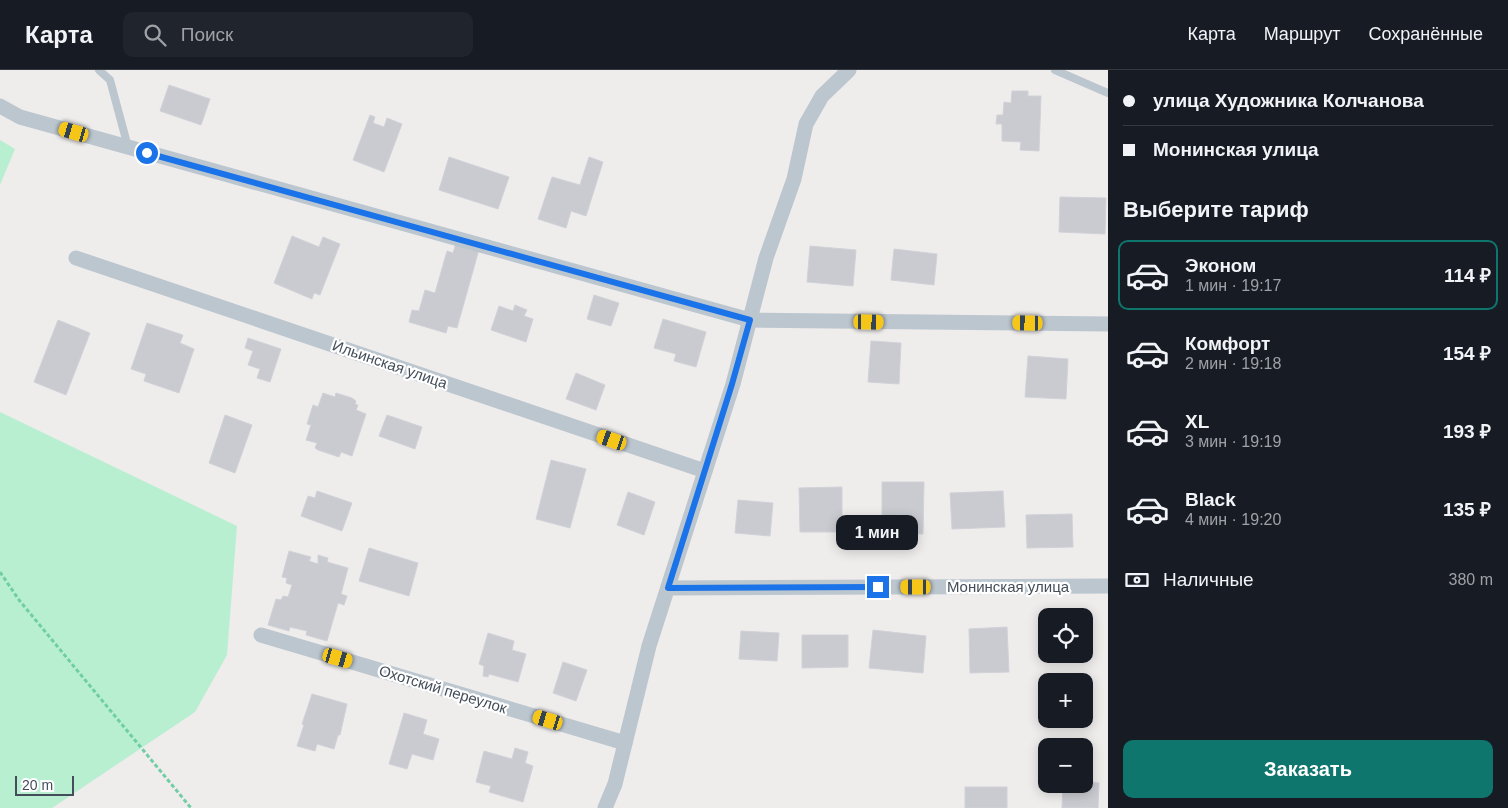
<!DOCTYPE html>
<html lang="ru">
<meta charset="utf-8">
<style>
:root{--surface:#171b24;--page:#20242c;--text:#f1f3f6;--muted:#9ea1a6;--line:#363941;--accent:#0f766e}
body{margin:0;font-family:Helvetica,sans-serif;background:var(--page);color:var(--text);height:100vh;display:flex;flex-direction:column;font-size:19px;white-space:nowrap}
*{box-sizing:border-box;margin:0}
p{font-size:16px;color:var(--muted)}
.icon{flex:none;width:28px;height:28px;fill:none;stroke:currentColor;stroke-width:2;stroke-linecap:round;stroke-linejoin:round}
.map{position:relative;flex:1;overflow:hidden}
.sheet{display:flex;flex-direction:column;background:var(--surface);width:400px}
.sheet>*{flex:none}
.hud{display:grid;align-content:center;height:110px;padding:0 15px;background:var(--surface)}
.controls{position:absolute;left:1038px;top:538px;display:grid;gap:10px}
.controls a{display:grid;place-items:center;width:55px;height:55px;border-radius:10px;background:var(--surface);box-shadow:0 2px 12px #0003;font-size:25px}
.scale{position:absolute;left:15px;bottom:12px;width:59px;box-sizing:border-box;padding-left:5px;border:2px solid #444e5a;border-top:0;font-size:14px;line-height:18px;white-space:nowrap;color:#444e5a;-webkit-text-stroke:4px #fff;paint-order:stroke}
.end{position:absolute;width:22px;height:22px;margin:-11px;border:6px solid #1a73e8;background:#fff;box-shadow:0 0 0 2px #fff}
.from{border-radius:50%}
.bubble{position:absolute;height:35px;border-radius:10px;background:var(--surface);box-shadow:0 2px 12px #0003;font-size:16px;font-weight:700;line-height:35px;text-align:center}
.car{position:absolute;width:15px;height:30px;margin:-15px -8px;border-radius:6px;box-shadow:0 0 4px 1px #0007;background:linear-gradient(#f5c518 24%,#345 0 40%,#f5c518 0 76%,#345 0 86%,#f5c518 0)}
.hud b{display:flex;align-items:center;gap:18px;height:48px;font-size:19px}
.hud b+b{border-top:1px solid var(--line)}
.hud i{width:12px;height:12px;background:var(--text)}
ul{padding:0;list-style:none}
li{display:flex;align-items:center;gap:15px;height:70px;margin:0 10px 8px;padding:0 5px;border:2px solid transparent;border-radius:10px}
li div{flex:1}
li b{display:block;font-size:19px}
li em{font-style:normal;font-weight:700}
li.active{border-color:var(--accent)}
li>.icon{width:45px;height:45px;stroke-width:1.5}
h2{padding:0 15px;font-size:22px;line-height:60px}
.pay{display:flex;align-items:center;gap:12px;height:55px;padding:0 15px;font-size:19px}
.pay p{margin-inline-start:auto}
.primary-button{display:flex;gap:10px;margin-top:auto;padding:10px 15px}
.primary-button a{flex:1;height:58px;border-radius:10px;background:var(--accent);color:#fff;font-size:20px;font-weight:700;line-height:58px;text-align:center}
header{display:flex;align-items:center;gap:30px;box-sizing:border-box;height:70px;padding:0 25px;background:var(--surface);border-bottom:1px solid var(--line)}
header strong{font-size:24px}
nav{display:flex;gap:28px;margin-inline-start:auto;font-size:18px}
.search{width:350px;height:45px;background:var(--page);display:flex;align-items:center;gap:12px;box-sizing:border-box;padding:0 18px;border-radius:10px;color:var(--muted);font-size:19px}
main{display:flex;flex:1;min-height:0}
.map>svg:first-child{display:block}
.green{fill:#b8efd1}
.building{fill:#c9cbd1;stroke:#d0d2d8}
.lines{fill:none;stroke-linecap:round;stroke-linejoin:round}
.path{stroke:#70cea5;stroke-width:3;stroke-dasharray:4 2.5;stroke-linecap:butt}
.lane{stroke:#bcc6cf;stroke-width:8}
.street{stroke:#bcc6cf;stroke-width:15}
.route{stroke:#1a73e8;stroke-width:6}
.labels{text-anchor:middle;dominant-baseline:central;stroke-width:4.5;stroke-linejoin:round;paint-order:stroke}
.street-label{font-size:15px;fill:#444e5a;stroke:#fff}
</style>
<header>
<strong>Карта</strong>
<div class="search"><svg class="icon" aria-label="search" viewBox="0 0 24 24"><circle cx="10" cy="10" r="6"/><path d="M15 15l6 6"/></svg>Поиск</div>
<nav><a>Карта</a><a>Маршрут</a><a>Сохранённые</a></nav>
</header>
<main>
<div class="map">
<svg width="1108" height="738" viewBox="0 0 1108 738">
<rect width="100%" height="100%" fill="#efecec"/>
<g class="green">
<path d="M 0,70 L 15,79 L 0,115 Z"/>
<path d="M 0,342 L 237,456 L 227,585 L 195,642 L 52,738 L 0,738 Z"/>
</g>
<g class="building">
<path d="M 169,15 L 210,29 L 201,55 L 160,41 Z"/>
<path d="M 1012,21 L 1028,21 L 1028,26 L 1041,26 L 1039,81 L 1020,80 L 1021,72 L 1002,71 L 1002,54 L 996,54 L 997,45 L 1003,45 L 1004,32 L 1011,33 Z"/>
<path d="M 370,45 L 375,47 L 373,53 L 384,57 L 387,48 L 402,54 L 384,102 L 353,90 Z"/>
<path d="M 449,87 L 509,107 L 498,139 L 439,120 Z"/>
<path d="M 589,87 L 603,92 L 586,146 L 571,141 L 566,158 L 538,149 L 552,107 L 580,115 Z"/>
<path d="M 1060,127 L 1106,128 L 1105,164 L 1059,162 Z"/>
<path d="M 292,166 L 319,177 L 323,167 L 340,174 L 320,225 L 314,223 L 312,229 L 274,213 Z"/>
<path d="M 457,170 L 480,176 L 457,258 L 448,256 L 446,263 L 409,252 L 412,240 L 419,241 L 425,220 L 435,223 L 447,181 L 453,183 Z"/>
<path d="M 810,176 L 856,180 L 853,216 L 807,212 Z"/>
<path d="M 894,179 L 937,184 L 934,215 L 891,210 Z"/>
<path d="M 594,225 L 619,233 L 611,256 L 587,249 Z"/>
<path d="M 515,235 L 527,240 L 524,246 L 533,249 L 526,272 L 491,260 L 499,236 L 513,241 Z"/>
<path d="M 663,249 L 706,262 L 696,297 L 674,291 L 676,284 L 654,278 Z"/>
<path d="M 58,250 L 90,263 L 66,325 L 34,312 Z"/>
<path d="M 147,253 L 183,265 L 180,273 L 194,279 L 179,323 L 144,311 L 146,304 L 131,299 Z"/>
<path d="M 248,268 L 281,279 L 270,312 L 257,308 L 260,299 L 248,295 L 253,281 L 245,278 Z"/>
<path d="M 871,271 L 901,273 L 899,314 L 868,312 Z"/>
<path d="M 1028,286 L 1068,289 L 1066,329 L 1025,327 Z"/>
<path d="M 576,303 L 605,315 L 596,340 L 566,329 Z"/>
<path d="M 323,323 L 335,327 L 336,323 L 352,328 L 356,331 L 355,334 L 358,335 L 356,340 L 366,344 L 352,386 L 341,382 L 339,387 L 318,380 L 315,378 L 317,373 L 306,370 L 311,355 L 307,354 L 313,335 L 318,337 Z"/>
<path d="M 225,345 L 252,355 L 235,403 L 209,393 Z"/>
<path d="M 387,345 L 422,357 L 415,379 L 379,366 Z"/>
<path d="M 551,390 L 586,399 L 570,458 L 536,449 Z"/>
<path d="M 882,412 L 924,412 L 923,464 L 882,463 Z"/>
<path d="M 842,417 L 842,462 L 800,462 L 799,418 Z"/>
<path d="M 317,421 L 352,433 L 342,461 L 301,446 L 308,426 L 315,428 Z"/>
<path d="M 1003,421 L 1005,457 L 952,459 L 950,423 Z"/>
<path d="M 628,422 L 655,432 L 644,465 L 617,455 Z"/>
<path d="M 738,430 L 773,433 L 770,466 L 735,463 Z"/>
<path d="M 1072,444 L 1073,477 L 1027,478 L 1026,445 Z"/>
<path d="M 369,478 L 418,493 L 409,526 L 359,511 Z"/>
<path d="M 289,481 L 311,487 L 309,491 L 318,494 L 318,485 L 328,488 L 327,492 L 348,498 L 341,524 L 347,526 L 344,535 L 338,533 L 327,571 L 306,565 L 307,561 L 290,557 L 289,561 L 268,555 L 276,529 L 281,530 L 283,526 L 288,527 L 292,515 L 286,513 L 287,508 L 282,507 Z"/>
<path d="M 1007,557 L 1009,602 L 970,603 L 969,559 Z"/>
<path d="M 873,560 L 926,566 L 923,603 L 869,598 Z"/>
<path d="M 741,561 L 779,563 L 777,591 L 739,589 Z"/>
<path d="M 488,563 L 514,571 L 512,580 L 526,584 L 518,612 L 489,604 L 488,607 L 483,606 L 484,596 L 479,594 Z"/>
<path d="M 802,565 L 848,565 L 848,597 L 802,598 Z"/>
<path d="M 563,592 L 587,600 L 576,631 L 553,623 Z"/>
<path d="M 312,624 L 347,634 L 340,665 L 338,665 L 334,679 L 317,674 L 315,681 L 297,676 L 304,655 L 302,654 Z"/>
<path d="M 404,643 L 427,650 L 423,664 L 439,669 L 433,690 L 412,684 L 407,699 L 389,694 Z"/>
<path d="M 515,678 L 528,682 L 525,693 L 533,696 L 523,732 L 489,722 L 491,716 L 476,712 L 484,681 L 512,689 Z"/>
<path d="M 1084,712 L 1099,713 L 1098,738 L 1062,738 L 1063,714 L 1084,714 Z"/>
<rect x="965" y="717" width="42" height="21"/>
</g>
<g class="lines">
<path class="path" d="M 0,502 L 19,530 L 191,738"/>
<g class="lane">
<path d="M 99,0 L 110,10 L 128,77"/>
<path d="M 1055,0 L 1108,23"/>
</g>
<g class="street">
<path d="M 0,36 L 20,47 L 750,250 L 1108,254"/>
<path d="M 76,188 L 705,401"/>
<path d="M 668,518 L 1108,516"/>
<path d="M 261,565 L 625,673"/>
<path d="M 605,738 L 615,714 L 649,576 L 733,314 L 766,188 L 794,109 L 806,54 L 822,26 L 849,0"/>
</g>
</g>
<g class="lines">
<path class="route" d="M 147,83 L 750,250 L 732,314 L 668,518 L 878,517"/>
</g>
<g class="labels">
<g class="street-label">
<text transform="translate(390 294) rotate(19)">Ильинская улица</text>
<text x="1008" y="516">Монинская улица</text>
<text transform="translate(443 619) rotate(17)">Охотский переулок</text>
</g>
</g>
</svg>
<div class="controls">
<a><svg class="icon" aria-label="locate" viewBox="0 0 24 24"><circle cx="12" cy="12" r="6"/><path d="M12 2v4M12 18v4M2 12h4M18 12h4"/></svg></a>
<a>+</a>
<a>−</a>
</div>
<div class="scale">20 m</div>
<i class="end from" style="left:147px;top:83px"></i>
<i class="end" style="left:878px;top:517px"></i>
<div class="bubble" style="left:836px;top:445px;width:82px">1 мин</div>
<i class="car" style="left:74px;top:62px;rotate:286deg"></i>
<i class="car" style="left:869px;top:252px;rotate:91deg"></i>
<i class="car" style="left:1028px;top:253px;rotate:271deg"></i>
<i class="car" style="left:612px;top:370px;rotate:289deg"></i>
<i class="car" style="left:916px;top:517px;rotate:270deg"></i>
<i class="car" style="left:338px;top:588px;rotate:106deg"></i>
<i class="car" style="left:548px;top:650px;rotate:287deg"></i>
</div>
<section class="sheet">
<div class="hud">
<b><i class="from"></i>улица Художника Колчанова</b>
<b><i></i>Монинская улица</b>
</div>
<h2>Выберите тариф</h2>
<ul>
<li class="active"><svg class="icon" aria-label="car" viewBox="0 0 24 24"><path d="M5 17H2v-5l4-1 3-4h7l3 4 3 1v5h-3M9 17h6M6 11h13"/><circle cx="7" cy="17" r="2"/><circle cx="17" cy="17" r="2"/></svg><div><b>Эконом</b><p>1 мин · 19:17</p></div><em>114 ₽</em></li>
<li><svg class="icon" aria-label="car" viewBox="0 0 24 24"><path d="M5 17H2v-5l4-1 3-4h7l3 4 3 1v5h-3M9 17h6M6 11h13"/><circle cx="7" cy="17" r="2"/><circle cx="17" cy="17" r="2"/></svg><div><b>Комфорт</b><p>2 мин · 19:18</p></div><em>154 ₽</em></li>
<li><svg class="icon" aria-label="car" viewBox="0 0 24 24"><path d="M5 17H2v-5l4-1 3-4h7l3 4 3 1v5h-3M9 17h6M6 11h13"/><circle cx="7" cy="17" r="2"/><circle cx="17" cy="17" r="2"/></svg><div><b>XL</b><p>3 мин · 19:19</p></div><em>193 ₽</em></li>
<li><svg class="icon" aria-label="car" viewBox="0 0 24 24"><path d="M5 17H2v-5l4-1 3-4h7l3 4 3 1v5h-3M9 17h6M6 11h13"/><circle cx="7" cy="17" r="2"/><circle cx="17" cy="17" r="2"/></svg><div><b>Black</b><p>4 мин · 19:20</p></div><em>135 ₽</em></li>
</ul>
<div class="pay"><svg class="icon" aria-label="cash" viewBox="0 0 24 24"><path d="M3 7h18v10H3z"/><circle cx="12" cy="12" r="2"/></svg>Наличные<p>380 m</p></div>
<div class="primary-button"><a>Заказать</a></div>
</section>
</main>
